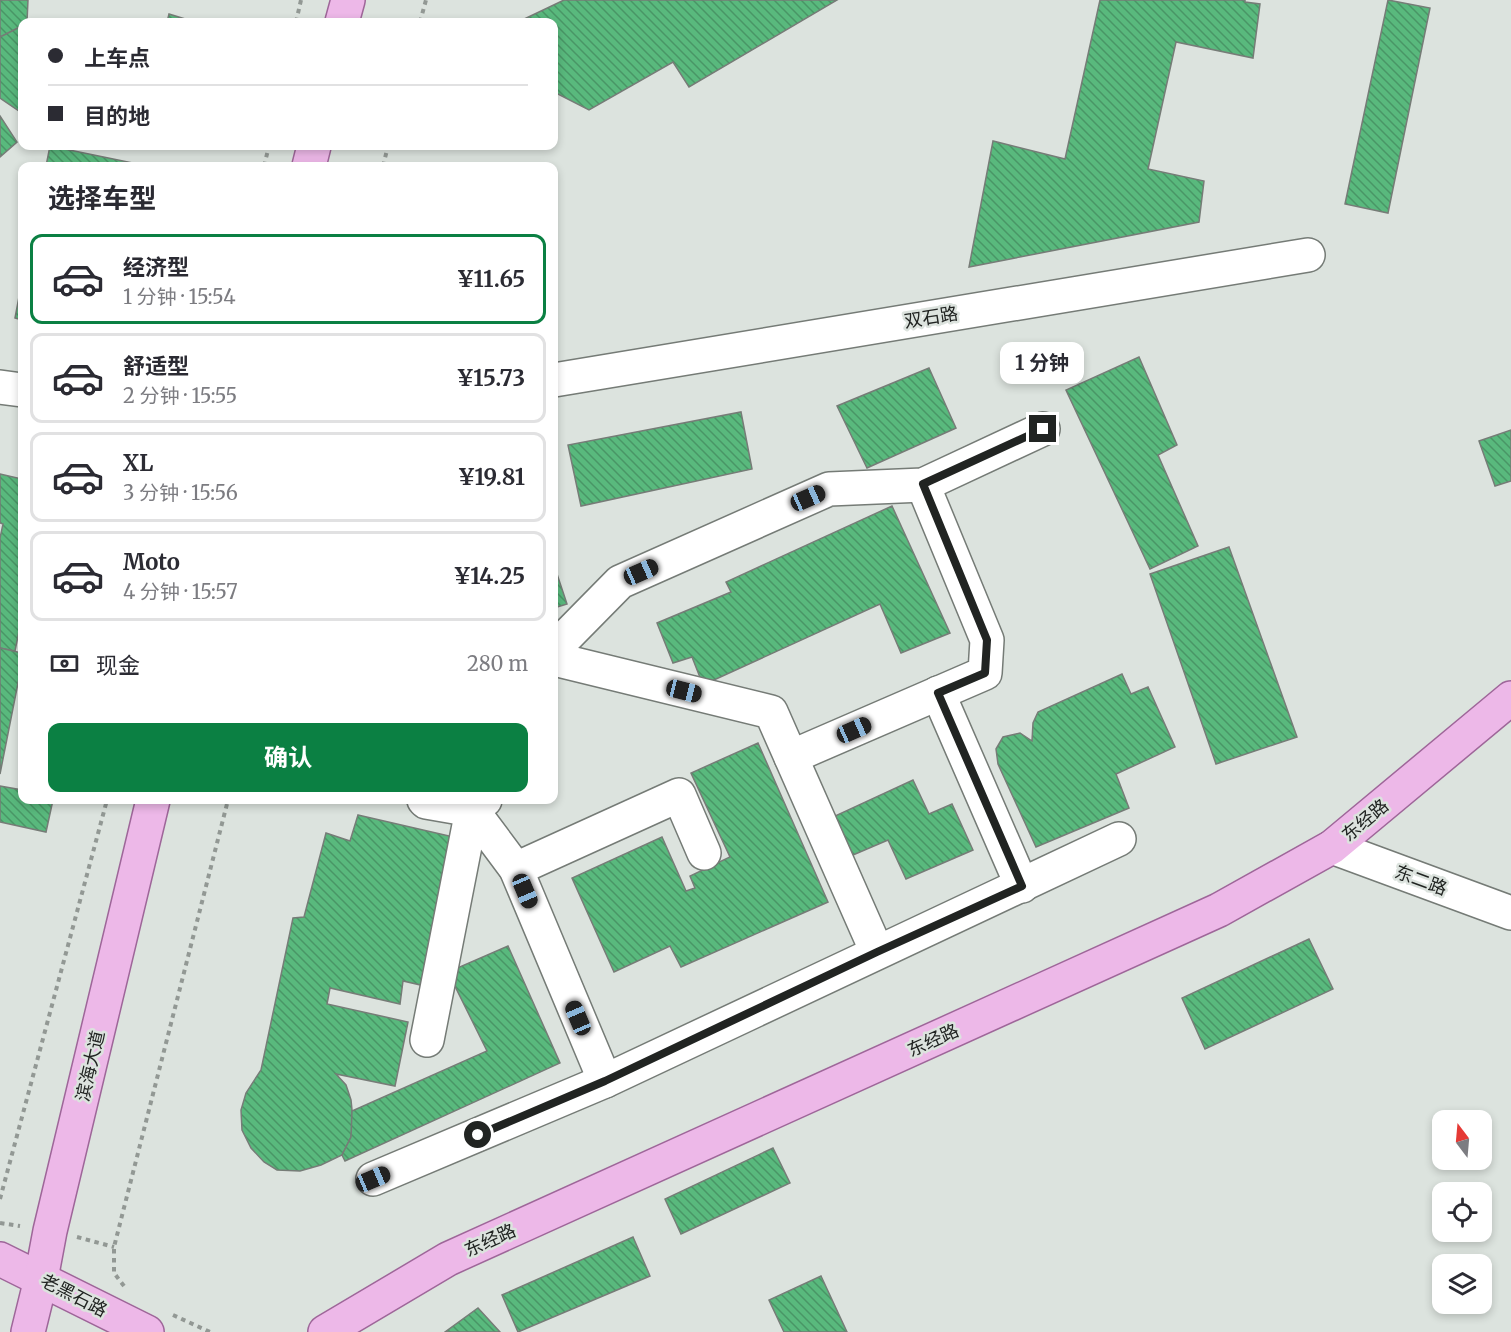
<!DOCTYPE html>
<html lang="zh">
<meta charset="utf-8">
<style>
:root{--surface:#fff;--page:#f2f2f3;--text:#2b2b33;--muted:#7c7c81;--line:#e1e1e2;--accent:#0b8043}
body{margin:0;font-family:Merriweather,"Noto Sans SC",serif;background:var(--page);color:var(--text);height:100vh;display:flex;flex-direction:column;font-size:22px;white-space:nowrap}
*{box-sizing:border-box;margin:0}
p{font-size:20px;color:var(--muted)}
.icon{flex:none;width:33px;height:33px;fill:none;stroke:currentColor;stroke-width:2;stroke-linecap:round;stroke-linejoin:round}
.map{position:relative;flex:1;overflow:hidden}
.drawer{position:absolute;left:18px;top:162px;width:540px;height:642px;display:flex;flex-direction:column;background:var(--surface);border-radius:12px;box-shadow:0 3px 9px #0003}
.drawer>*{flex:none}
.banner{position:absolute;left:18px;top:18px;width:540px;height:132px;border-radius:12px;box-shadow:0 3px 9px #0003;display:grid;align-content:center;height:132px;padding:0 30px;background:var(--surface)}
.needle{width:39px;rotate:344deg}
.tools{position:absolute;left:1432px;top:1110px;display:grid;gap:12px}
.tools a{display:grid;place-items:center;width:60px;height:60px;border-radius:12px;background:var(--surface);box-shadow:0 3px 9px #0003;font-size:30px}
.end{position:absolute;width:27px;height:27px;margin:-14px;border:8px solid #212422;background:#fff;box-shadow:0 0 0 3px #fff}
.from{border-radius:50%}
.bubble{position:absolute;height:42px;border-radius:12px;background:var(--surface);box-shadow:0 3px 9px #0003;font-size:20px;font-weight:700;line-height:42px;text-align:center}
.car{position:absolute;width:18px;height:36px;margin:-18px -9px;border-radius:8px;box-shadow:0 0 4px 2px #0007;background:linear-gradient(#222 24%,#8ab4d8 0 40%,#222 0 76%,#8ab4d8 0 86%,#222 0)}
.banner b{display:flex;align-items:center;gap:21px;height:57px;font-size:22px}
.banner b+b{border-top:2px solid var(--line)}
.banner i{width:15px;height:15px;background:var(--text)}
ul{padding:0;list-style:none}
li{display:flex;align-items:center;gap:18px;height:90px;margin:0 12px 9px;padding:0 18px;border:3px solid var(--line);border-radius:12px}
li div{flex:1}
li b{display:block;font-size:22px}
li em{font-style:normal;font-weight:700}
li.active{border-color:var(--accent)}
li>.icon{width:54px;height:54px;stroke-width:1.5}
h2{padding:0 30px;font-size:27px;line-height:72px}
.pay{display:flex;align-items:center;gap:15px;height:66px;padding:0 30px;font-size:22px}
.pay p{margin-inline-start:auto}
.cta{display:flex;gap:12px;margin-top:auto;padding:12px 30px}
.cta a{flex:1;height:69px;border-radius:12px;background:var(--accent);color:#fff;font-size:24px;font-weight:700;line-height:69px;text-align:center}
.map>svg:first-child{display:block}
.building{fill:url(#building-back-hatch);stroke:#767c77;stroke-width:1.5}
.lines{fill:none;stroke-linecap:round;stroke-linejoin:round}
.minor-casing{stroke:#757b76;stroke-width:36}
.major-casing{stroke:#9e6699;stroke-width:36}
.path{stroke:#929894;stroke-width:4;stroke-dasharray:4.5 4.5;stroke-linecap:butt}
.minor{stroke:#fff;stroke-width:33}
.major{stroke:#edb8e8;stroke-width:33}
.route{stroke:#212422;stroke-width:8}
.labels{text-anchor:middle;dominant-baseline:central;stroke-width:5;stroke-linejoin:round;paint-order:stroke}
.street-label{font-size:18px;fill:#212422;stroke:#dce3de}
</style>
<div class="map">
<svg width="1511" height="1332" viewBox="0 0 1511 1332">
<defs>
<pattern id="building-back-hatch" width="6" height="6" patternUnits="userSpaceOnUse" patternTransform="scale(1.5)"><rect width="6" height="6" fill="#59b97d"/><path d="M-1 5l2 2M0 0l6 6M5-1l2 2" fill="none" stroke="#499666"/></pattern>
</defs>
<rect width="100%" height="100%" fill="#dce3de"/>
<g class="building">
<path d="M 0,0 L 28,0 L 27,22 L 22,22 L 22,26 L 0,37 Z"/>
<path d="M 564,0 L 837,0 L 689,87 L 673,62 L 589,110 L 554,92 L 554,22 L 518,22 Z"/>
<path d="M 1100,0 L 1245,0 L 1245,2 L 1260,4 L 1253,58 L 1176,42 L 1148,169 L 1204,181 L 1199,222 L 969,267 L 993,141 L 1065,159 Z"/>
<path d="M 1388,0 L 1430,8 L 1388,213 L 1345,204 Z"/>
<path d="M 169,14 L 195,22 L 167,22 Z"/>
<path d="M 22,26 L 22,113 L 0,98 L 0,37 Z"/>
<path d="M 0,116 L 17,142 L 0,157 Z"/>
<path d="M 50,146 L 133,163 L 132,166 L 46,166 Z"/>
<path d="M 22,281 L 22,320 L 15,318 Z"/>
<path d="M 1139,357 L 1177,445 L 1158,455 L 1198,546 L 1150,569 L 1066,390 Z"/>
<path d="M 929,368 L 956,428 L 867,468 L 837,406 Z"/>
<path d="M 741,412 L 752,469 L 581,506 L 568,445 Z"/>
<path d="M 1511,430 L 1511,481 L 1495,486 L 1479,441 Z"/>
<path d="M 0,474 L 22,479 L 22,627 L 20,626 L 15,651 L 0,648 L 0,538 L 3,524 L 0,523 Z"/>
<path d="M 892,506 L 950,633 L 901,653 L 880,604 L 703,685 L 692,657 L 673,663 L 657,623 L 731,592 L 726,582 Z"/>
<path d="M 1229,547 L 1297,737 L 1216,764 L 1150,574 Z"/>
<path d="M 554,565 L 567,604 L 554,608 Z"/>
<path d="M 0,648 L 22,653 L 22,663 L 0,774 Z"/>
<path d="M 1122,674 L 1131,694 L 1148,687 L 1175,747 L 1116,774 L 1129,808 L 1036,847 L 998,764 L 996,749 L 1003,737 L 1020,733 L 1032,741 L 1033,723 L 1038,712 Z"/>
<path d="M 758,743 L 828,902 L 681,967 L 670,946 L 614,972 L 572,878 L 662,837 L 686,891 L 695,888 L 690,876 L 730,857 L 691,773 Z"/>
<path d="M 913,780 L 929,814 L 952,804 L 973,850 L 906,879 L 888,840 L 853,855 L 835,816 Z"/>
<path d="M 0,786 L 22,790 L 22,800 L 53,800 L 46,832 L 0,822 Z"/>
<path d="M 358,815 L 458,838 L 425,986 L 403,981 L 400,1004 L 330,988 L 327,1004 L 408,1022 L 395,1086 L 336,1074 L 346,1085 L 351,1100 L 353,1120 L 351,1137 L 342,1155 L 321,1165 L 300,1171 L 277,1170 L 264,1162 L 251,1148 L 242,1130 L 241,1110 L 246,1093 L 261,1070 L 293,918 L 304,917 L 326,833 L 350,841 Z"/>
<path d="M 1309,939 L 1333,989 L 1205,1049 L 1182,998 Z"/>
<path d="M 508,946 L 560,1063 L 345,1161 L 342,1155 L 351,1137 L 352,1111 L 487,1051 L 448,972 Z"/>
<path d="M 773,1148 L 790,1183 L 681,1234 L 665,1199 Z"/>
<path d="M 633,1237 L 650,1276 L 518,1332 L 502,1295 Z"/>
<path d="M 821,1276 L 847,1332 L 784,1332 L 769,1300 Z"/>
<path d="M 478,1308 L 500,1332 L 445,1332 Z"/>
</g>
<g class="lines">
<g class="minor-casing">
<g id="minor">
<path d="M 554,380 L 1308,255"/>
<path d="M 0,387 L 22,390"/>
<path d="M 554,649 L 620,582 L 829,489 L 923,485 L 1043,429"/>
<path d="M 554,659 L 771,712 L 877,952"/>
<path d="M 938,693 L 1022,886"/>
<path d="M 791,757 L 985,673 L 987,640 L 923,485"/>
<path d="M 424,800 L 426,802 L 472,810 L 485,800"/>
<path d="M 472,810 L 516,869 L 605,1081"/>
<path d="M 1332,847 L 1511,913"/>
<path d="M 516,869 L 679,795 L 704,853"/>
<path d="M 427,1040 L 472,810"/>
<path d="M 373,1179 L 605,1081 L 1119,839"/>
</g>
</g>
<g class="major-casing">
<g id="major">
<path d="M 342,22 L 348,0"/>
<path d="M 309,166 L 314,146"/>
<path d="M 0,1259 L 147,1332"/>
<path d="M 28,1332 L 41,1279 L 50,1231 L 153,800"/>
<path d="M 325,1332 L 448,1259 L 1219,910 L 1332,847 L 1511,698"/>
</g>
</g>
<g class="path">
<path d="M 296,22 L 301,0"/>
<path d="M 420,22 L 426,0"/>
<path d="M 264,166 L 269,146"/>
<path d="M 383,166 L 388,146"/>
<path d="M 0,1199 L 107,800"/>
<path d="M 0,1223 L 20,1226"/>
<path d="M 77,1237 L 114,1247"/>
<path d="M 124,1286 L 114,1273 L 114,1247 L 228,800"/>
<path d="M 173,1315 L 210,1332"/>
</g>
<use href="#minor" class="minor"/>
<use href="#major" class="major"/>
</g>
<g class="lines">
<path class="route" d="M 478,1135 L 605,1081 L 877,952 L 1022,886 L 938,693 L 985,673 L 987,640 L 923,484 L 1043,429"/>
</g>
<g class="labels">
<g class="street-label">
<text transform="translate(931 317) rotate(-9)">双石路</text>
<text transform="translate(1365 820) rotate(-40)">东经路</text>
<text transform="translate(1421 880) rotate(20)">东二路</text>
<text transform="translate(933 1040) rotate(-24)">东经路</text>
<text transform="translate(90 1066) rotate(-77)">滨海大道</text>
<text transform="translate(490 1240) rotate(-24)">东经路</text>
<text transform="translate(74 1295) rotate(27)">老黑石路</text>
</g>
</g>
</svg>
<div class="tools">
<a><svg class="needle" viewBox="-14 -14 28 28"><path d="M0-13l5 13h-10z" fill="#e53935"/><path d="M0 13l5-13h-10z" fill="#7c7c81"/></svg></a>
<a><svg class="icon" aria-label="locate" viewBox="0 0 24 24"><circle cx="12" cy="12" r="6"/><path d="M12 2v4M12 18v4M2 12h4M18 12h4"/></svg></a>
<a><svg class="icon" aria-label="layers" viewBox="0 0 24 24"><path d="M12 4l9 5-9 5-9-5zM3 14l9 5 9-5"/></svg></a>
</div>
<i class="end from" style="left:478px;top:1135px"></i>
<i class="end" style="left:1043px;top:429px"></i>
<div class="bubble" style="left:1000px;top:342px;width:84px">1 分钟</div>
<i class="car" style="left:808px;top:498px;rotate:66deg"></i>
<i class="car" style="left:641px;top:572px;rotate:66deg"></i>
<i class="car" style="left:684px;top:691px;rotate:104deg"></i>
<i class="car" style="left:854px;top:730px;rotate:66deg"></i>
<i class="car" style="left:525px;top:891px;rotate:157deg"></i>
<i class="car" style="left:578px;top:1018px;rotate:337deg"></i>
<i class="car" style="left:373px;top:1179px;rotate:67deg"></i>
<div class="banner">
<b><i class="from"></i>上车点</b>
<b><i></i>目的地</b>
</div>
<section class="drawer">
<h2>选择车型</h2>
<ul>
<li class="active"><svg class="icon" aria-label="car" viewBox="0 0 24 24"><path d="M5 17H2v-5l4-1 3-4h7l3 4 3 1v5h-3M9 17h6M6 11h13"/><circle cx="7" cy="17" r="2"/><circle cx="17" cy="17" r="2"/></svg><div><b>经济型</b><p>1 分钟 · 15:54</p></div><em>¥11.65</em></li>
<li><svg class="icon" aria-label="car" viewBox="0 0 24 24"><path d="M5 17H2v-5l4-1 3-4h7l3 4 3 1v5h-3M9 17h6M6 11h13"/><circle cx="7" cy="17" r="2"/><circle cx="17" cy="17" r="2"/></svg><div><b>舒适型</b><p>2 分钟 · 15:55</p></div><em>¥15.73</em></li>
<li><svg class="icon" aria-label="car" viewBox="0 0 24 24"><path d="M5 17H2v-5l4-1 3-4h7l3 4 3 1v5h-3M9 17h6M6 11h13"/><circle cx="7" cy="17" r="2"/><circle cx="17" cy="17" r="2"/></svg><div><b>XL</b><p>3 分钟 · 15:56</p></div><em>¥19.81</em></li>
<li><svg class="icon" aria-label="car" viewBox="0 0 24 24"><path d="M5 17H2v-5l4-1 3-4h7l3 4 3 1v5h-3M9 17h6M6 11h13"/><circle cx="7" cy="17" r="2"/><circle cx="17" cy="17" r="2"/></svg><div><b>Moto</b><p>4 分钟 · 15:57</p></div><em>¥14.25</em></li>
</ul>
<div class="pay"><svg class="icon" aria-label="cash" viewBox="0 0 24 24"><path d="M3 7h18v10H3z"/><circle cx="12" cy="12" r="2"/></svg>现金<p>280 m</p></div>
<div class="cta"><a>确认</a></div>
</section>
</div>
